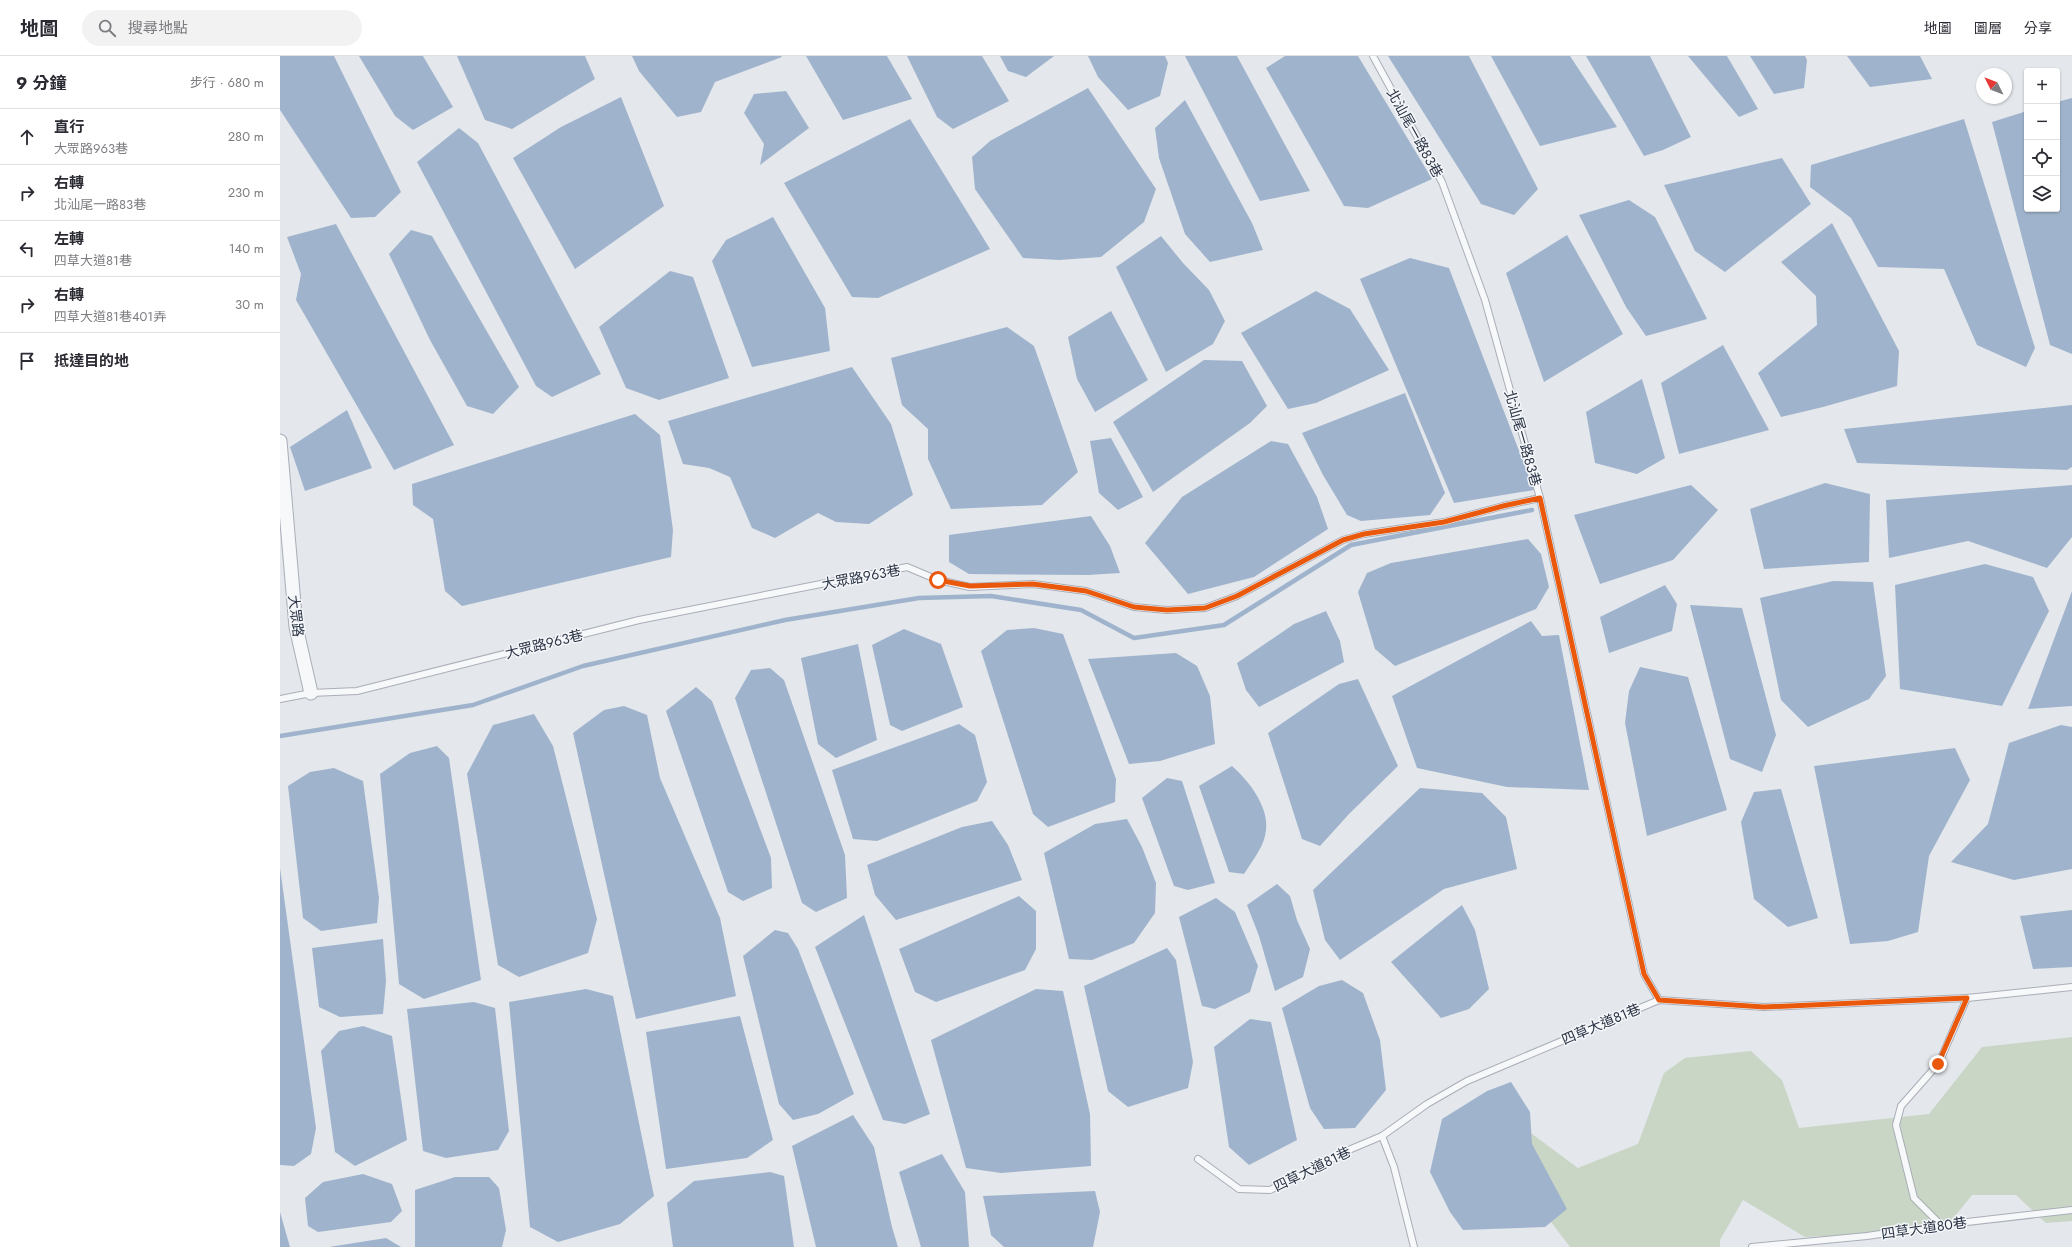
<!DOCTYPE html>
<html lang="zh-TW">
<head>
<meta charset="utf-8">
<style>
	body { margin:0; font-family:Jost,"Noto Sans TC",sans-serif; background:#f2f2f3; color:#2b2b33 }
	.controls { position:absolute; right:12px; top:12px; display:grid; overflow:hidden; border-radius:4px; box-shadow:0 1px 3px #0004 }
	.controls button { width:36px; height:36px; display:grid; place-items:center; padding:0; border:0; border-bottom:1px solid #e1e1e2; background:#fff; color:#2b2b33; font:20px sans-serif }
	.compass { position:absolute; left:1696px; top:12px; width:36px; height:36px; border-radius:50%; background:#fff; box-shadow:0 1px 3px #0004; rotate:312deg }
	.stop { position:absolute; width:12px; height:12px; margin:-9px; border:3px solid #ea580c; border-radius:50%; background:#fff }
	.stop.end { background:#ea580c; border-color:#fff; box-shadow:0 1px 4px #0008 }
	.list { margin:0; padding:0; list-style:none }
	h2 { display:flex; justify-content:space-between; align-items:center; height:52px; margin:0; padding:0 16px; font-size:17px }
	h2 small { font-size:13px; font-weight:400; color:#7c7c81 }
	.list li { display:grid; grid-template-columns:26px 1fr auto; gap:12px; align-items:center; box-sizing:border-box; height:56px; padding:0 16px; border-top:1px solid #e1e1e2 }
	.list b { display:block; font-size:15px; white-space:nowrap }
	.list p { margin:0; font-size:13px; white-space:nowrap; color:#7c7c81 }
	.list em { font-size:13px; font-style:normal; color:#7c7c81 }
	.icon { flex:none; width:22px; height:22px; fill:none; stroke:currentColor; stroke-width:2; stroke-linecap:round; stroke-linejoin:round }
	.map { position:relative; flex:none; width:1792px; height:1191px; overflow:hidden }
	header { display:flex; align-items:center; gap:24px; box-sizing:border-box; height:56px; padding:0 20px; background:#fff; border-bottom:1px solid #e1e1e2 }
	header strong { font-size:19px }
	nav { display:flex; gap:22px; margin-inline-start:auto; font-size:14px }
	.search { width:280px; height:36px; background:#f2f2f3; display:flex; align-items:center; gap:10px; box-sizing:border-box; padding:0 14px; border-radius:22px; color:#7c7c81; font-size:15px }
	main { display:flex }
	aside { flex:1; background:#fff }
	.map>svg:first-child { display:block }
</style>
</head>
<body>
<header>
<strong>地圖</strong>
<div class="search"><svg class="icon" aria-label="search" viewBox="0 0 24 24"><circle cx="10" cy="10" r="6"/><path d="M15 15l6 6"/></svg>搜尋地點</div>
<nav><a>地圖</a><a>圖層</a><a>分享</a></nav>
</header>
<main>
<aside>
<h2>9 分鐘<small>步行 · 680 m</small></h2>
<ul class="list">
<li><svg class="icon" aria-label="ahead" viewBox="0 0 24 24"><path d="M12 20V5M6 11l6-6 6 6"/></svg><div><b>直行</b><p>大眾路963巷</p></div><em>280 m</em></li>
<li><svg class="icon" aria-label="right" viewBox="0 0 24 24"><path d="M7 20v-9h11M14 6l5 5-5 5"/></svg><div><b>右轉</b><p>北汕尾一路83巷</p></div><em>230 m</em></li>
<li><svg class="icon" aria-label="left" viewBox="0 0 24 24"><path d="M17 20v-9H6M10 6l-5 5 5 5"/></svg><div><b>左轉</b><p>四草大道81巷</p></div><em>140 m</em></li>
<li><svg class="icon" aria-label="right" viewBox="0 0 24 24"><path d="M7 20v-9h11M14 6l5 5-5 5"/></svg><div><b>右轉</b><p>四草大道81巷401弄</p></div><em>30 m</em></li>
<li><svg class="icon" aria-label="arrive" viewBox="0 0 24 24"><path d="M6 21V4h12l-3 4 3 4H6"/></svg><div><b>抵達目的地</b></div></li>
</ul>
</aside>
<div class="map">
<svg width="1792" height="1191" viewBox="0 0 1792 1191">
	<rect width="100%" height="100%" fill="#e4e7ec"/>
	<!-- green -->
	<polygon fill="#c9d6c5" points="1792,981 1792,1165 1766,1167 1736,1139 1692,1139 1663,1175 1525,1181 1463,1144 1440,1184 1440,1191 1290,1191 1239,1124 1240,1069 1298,1112 1358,1088 1384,1017 1405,1002 1471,995 1502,1024 1519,1072 1649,1058 1702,991"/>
	<!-- water -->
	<g fill="#9fb4cc">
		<polygon points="0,0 54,0 121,136 95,161 71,162 0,54"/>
		<polygon points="79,0 143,0 173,51 133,74 115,60"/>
		<polygon points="177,0 305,0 315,23 232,73 205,64"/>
		<polygon points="352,0 501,0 502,1 435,26 421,56 397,61 359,15"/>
		<polygon points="526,0 607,0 632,43 563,64"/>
		<polygon points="627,0 702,0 729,45 673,73 657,61"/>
		<polygon points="720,0 774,0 746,21 728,15"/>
		<polygon points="808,0 885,0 888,7 880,40 848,54 818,21"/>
		<polygon points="905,0 957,0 1030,135 980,145"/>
		<polygon points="1005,0 1078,0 1152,123 1088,152 1064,150 986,12"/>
		<polygon points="1108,0 1189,0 1258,133 1234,159 1201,148"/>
		<polygon points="1211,0 1290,0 1337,71 1260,90"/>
		<polygon points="1306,0 1370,0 1411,81 1383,94 1364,100"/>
		<polygon points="1408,0 1447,0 1478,53 1459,61"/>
		<polygon points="1470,0 1525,0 1527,4 1524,32 1494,38"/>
		<polygon points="1567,0 1640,0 1652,23 1590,31"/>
		<polygon points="808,32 876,133 864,166 821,201 779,204 743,202 695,133 692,101 710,85"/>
		<polygon points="506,35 529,72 480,109 484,88 464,57 474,38"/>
		<polygon points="341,41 384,150 295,213 233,102 281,71"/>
		<polygon points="1792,42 1792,298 1770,289 1712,66 1747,55 1747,153 1777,153 1777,46"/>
		<polygon points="905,44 972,167 983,194 930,206 905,178 879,102 875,72"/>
		<polygon points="630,63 710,193 598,242 572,241 504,127"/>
		<polygon points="1684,63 1755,292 1746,311 1697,289 1664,213 1598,211 1571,162 1530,131 1531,109"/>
		<polygon points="179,72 198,87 321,318 272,341 256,330 137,106"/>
		<polygon points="1502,102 1531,148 1445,216 1415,195 1384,129"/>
		<polygon points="1349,144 1375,161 1427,263 1366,280 1346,251 1299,159"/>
		<polygon points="493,161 545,252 550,295 472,311 432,205 446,184"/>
		<polygon points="1552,167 1619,295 1617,330 1543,351 1501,361 1478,317 1537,269 1536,240 1501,206"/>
		<polygon points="56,168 174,389 114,414 16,244 21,218 7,181"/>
		<polygon points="131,174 152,180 239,331 213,358 187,350 150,284 109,198"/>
		<polygon points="1287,179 1343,278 1264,326 1226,217"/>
		<polygon points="881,180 903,207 929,234 945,265 933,288 886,316 836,211"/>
		<polygon points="1130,202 1169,212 1254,434 1174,447 1080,223"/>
		<polygon points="390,215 413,221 449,322 379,344 346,332 319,271"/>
		<polygon points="1036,235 1070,253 1109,314 1036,347 1008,353 961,277"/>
		<polygon points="831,255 868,324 815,356 797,323 788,281"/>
		<polygon points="727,271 754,290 798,416 762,449 671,453 648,403 648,373 622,349 611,302"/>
		<polygon points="1443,289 1489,374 1399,398 1381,327"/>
		<polygon points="924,304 962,305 987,350 970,367 873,436 833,366"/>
		<polygon points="572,311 611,368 633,439 589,468 556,466 538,457 495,482 472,472 450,421 429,412 403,408 388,365"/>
		<polygon points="1362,323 1385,402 1357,418 1315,407 1306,356"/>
		<polygon points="1125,337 1165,437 1150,459 1081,465 1067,459 1043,419 1022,377"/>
		<polygon points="1792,349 1792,411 1787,414 1577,407 1564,373"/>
		<polygon points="67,354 92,412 25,435 10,391"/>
		<polygon points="355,358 380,379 393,474 391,501 182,550 165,535 153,463 133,449 132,428"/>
		<polygon points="831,382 863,441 838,454 819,437 810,385"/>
		<polygon points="991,385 1008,388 1037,441 1048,473 974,521 908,538 865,487 902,441"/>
		<polygon points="1545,427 1590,438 1589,506 1484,513 1470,453"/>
		<polygon points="1411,429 1438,454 1393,504 1320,528 1294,459"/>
		<polygon points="1792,429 1792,481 1767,512 1688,485 1609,502 1606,444"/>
		<polygon points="811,460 830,490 840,517 808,519 689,518 669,506 669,479"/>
		<polygon points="1248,483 1261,498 1269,531 1256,553 1115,610 1095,593 1078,536 1087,517 1111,507"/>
		<polygon points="1705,508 1753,521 1769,555 1722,650 1620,633 1615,529"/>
		<polygon points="1553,525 1593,526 1606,620 1589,643 1528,671 1501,644 1480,542"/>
		<polygon points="1385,529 1397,548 1392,575 1329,597 1320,561"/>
		<polygon points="1792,535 1792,650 1748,653"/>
		<polygon points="1410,549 1462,552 1496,679 1482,716 1450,703"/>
		<polygon points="1046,555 1060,585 1064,606 979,651 966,634 957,607 1014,568"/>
		<polygon points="1251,565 1262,580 1279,579 1309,734 1227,731 1137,712 1112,640"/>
		<polygon points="754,572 783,578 836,723 835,746 768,771 753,758 701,595 727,574"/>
		<polygon points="624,573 661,588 683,651 622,675 610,669 592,589"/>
		<polygon points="578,588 597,684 556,702 538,688 521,602"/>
		<polygon points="896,597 917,610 930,640 935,688 880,705 849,708 808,603"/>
		<polygon points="1360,611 1408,621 1447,754 1367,780 1345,667 1349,635"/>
		<polygon points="490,612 504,624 565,799 567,842 536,856 522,847 455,642 471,614"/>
		<polygon points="1078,623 1118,710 1069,758 1040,790 1022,783 988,677 1059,628"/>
		<polygon points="416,631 432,645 491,802 492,832 463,845 448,836 386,655"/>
		<polygon points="344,650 367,659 380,722 440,862 456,940 356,963 293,677 324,654"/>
		<polygon points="254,658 273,690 317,863 308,897 239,921 218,909 187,718 213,669"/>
		<polygon points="679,668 695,679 707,726 697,745 597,785 573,783 552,714"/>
		<polygon points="1781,669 1792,671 1792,813 1734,824 1671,806 1708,768 1729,687"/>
		<polygon points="157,690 169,702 201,924 144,943 119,928 100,718 130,697"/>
		<polygon points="1675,692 1690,724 1649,800 1638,876 1608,885 1570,888 1534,710"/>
		<path d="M 952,710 C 970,726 992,754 985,780 C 982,793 971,807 964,818 L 949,816 L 919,730 Z"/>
		<polygon points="54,712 83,725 99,842 97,867 41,875 23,862 8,730 30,716"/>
		<polygon points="887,722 902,725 935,827 908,834 894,830 862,742"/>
		<polygon points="1140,732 1202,737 1226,761 1237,813 1164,833 1060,904 1045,884 1033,834"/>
		<polygon points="1501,733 1538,862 1508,871 1474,843 1461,766 1474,736"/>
		<polygon points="847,763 862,791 876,827 875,857 854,887 812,904 789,903 764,797 815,768"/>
		<polygon points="712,765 728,789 742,824 616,864 595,839 587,809 682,771"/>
		<polygon points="0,812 36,1072 31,1098 14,1110 0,1109"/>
		<polygon points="997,828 1010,840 1017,864 1030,893 1023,921 995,935 979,880 967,849"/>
		<polygon points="739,840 756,855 756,893 745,914 656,946 635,936 619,893"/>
		<polygon points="936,842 955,856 978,910 970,936 935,953 922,950 899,861"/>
		<polygon points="1182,849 1195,874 1209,933 1189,953 1161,962 1111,906"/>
		<polygon points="1792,854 1792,911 1753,913 1740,860"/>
		<polygon points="584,859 650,1058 625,1068 603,1064 535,891"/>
		<polygon points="495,874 508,877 518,893 574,1038 538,1058 513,1064 499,1048 463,900"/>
		<polygon points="103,883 106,925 103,958 60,961 39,951 32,892"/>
		<polygon points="887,892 896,904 913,1006 908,1032 848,1051 828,1035 804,930"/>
		<polygon points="1062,924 1083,937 1100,984 1106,1034 1075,1072 1044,1073 1030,1052 1002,952 1039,930"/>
		<polygon points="306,933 333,940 374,1140 340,1168 278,1186 250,1171 229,946"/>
		<polygon points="756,933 783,935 810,1058 811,1110 721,1117 686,1112 651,984"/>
		<polygon points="194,946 215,952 229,1075 218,1094 166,1102 143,1095 127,953"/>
		<polygon points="460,960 493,1084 467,1102 386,1113 366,976"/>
		<polygon points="970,963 991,966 1017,1084 969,1109 949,1091 934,991"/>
		<polygon points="83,970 112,980 127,1084 75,1110 55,1096 41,995 59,975"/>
		<polygon points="1231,1026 1250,1056 1252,1088 1287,1153 1265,1171 1183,1174 1170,1156 1150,1116 1162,1063 1207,1035"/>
		<polygon points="573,1059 594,1091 612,1171 618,1191 536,1191 512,1090"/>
		<polygon points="662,1098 685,1136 689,1191 641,1191 619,1116"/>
		<polygon points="490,1116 504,1120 514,1191 393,1191 387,1147 414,1125"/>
		<polygon points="83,1118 112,1128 122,1155 111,1166 38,1176 28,1170 25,1142 43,1126"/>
		<polygon points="175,1121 209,1121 219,1132 226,1174 222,1191 135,1191 135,1134"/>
		<polygon points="815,1135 820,1156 813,1191 724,1191 711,1179 703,1140"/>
		<polygon points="0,1156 10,1191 0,1191"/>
		<polygon points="106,1182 121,1191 48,1191 49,1191"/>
	</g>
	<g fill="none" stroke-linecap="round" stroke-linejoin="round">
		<!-- stream -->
		<polyline stroke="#9fb4cc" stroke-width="4.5" points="0,680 193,649 303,610 505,564 639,542 711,540 801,554 854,582 944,569 1071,489 1252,454"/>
		<!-- service casing -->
		<g stroke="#a9aeb7" stroke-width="8">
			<g id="service">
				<polyline points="1093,0 1162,126 1205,244 1260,442 1364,918 1379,944"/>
				<polyline points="0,643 31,637 77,635 359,564 627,511 658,524 690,531 753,528 806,535 854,551 887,554 925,552 957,540 1063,484 1084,478 1164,466 1223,450 1260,442"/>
				<polyline points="1102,1080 1114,1111 1134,1191"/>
				<polyline points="918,1103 959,1133 990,1134 1071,1093 1102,1080 1147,1048 1187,1025 1379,944 1484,951 1687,942 1792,931"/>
				<polyline points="1661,1169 1634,1142 1616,1069 1621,1050 1659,1007 1687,942"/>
				<polyline points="1472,1191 1587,1180 1661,1169 1792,1154"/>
			</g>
		</g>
		<!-- minor casing -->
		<g stroke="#a9aeb7" stroke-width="15">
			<polyline id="minor" points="0,385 16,571 31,637"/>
		</g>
		<!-- service -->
		<use href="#service" stroke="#f7f8fa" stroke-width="6"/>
		<!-- minor -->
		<use href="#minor" stroke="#f7f8fa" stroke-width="13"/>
	</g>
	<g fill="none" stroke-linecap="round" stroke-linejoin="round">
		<!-- route -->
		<polyline stroke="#ea580c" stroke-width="5" points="658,524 690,530 753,528 806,535 854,551 887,554 925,552 957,540 1063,484 1084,478 1164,466 1223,450 1260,442 1364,918 1379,944 1484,951 1687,942 1658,1008"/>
	</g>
	<g text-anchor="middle" stroke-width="3" stroke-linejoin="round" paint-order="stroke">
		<!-- street labels -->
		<g font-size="14" fill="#2b3445" stroke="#f4f6f9">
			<text transform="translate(1135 77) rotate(61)" y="5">北汕尾一路83巷</text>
			<text transform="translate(1243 382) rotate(74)" y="5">北汕尾一路83巷</text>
			<text transform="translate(581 521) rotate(-11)" y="5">大眾路963巷</text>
			<text transform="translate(16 560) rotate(83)" y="5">大眾路</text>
			<text transform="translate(264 588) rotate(-14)" y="5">大眾路963巷</text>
			<text transform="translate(1321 968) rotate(-23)" y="5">四草大道81巷</text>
			<text transform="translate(1032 1113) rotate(-26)" y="5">四草大道81巷</text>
			<text transform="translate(1644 1172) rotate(-8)" y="5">四草大道80巷</text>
		</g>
	</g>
</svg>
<div class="controls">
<button>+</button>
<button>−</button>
<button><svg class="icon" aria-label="locate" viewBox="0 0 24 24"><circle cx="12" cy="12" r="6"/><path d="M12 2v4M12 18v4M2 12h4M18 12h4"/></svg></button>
<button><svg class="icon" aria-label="layers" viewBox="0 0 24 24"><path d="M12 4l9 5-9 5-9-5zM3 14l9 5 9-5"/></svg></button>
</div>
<svg class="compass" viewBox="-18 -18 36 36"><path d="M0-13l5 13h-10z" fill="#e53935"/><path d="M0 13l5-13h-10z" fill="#7c7c81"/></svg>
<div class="stop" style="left:658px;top:524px"></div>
<div class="stop end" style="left:1658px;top:1008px"></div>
</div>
</main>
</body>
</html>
